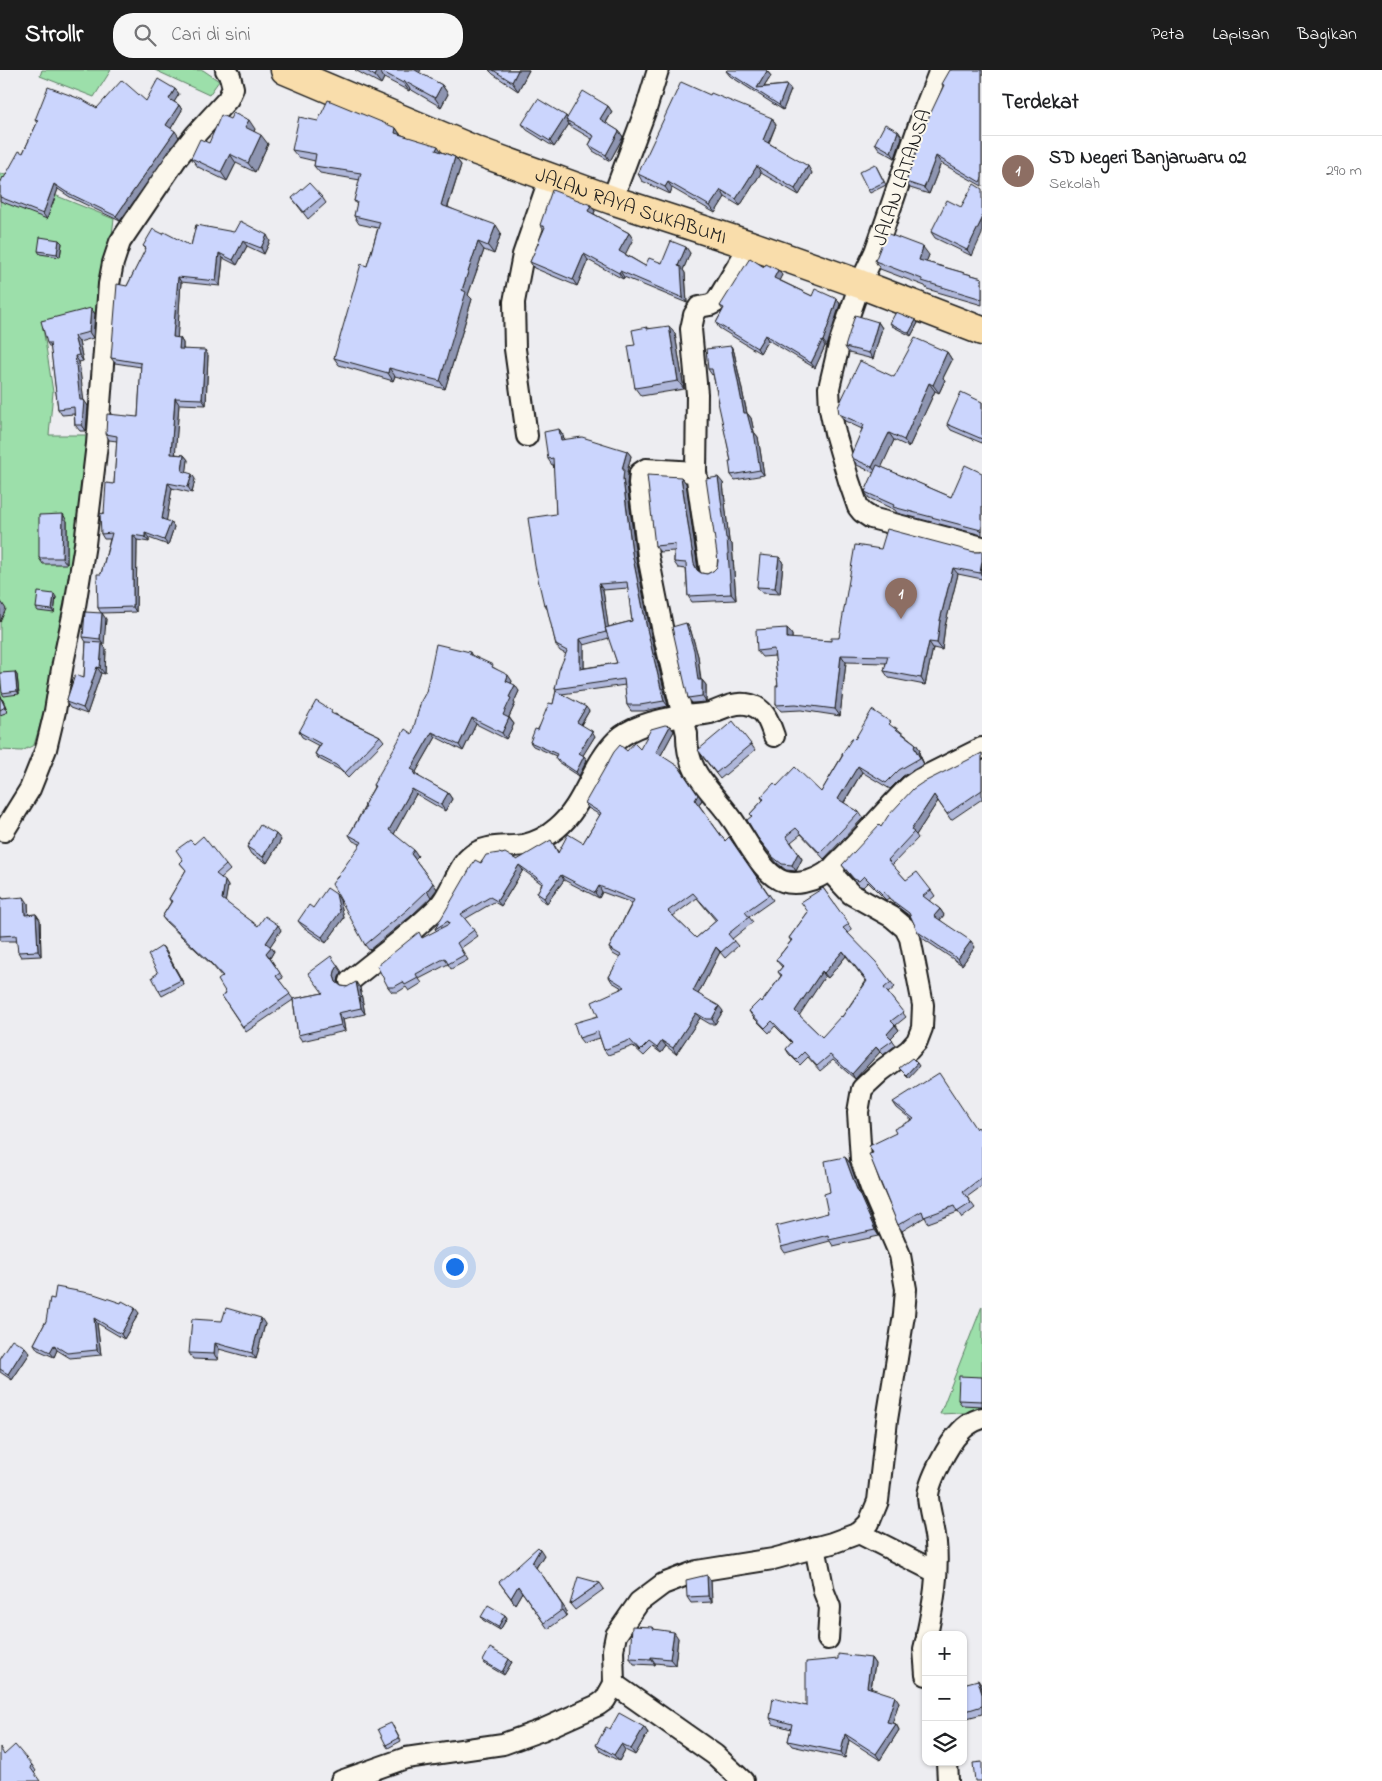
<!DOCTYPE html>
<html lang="id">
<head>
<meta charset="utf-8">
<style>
	body { margin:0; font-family:"Indie Flower",sans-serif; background:#f6f6f6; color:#202124 }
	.controls { position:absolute; right:15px; bottom:15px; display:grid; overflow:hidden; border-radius:10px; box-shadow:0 1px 4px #0004 }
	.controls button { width:45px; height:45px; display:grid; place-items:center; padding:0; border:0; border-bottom:1px solid #e0e0e0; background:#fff; color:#202124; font:25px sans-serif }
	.you { position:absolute; left:454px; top:1196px; width:18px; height:18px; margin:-12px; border:4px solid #fff; border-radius:50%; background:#1a73e8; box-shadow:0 0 0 8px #1a73e833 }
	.badge { display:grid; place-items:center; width:32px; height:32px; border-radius:50%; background:#1c1c1c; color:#fff; font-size:16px; font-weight:700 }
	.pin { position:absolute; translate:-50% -41px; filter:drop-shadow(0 1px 2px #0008) }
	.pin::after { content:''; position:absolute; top:26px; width:18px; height:15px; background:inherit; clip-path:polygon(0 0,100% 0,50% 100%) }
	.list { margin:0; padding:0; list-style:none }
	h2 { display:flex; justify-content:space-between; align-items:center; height:65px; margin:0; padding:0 20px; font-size:21px }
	h2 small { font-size:16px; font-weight:400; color:#757577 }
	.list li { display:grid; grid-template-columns:32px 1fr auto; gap:15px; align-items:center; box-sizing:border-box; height:70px; padding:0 20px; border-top:1px solid #e0e0e0 }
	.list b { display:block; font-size:19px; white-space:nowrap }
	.list p { margin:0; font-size:16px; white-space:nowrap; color:#757577 }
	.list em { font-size:16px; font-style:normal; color:#757577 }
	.icon { flex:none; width:28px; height:28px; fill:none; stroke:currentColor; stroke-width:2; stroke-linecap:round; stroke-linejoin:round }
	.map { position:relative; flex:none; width:982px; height:1711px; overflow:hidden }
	header { display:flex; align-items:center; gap:30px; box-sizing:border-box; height:70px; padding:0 25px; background:#1c1c1c; color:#fff }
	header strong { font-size:24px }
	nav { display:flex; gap:28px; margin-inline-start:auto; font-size:18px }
	.search { width:350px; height:45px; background:#f6f6f6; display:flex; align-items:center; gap:12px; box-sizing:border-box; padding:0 18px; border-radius:20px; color:#757577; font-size:19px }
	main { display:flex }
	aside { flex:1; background:#fff }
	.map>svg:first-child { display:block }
</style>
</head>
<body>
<header>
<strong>Strollr</strong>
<div class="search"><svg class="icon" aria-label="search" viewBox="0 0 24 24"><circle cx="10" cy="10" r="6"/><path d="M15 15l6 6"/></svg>Cari di sini</div>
<nav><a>Peta</a><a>Lapisan</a><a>Bagikan</a></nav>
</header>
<main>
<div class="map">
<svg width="982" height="1711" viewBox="0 0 982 1711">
	<rect width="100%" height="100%" fill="#ededf1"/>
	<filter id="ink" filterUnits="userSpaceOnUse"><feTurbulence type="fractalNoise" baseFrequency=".02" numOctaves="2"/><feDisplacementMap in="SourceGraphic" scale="10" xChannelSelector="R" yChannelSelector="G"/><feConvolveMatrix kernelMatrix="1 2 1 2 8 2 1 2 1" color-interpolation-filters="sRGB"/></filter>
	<g filter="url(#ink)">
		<!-- green -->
		<g fill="#9cdfaa" stroke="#5c7e63">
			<polygon points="42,0 111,0 94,27 40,6"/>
			<polygon points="155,0 203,0 219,11 209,25"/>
			<polygon points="0,103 114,149 102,241 42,251 53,322 49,365 92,365 85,506 34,675 22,681 0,680"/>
			<polygon points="982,1236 982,1342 940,1344"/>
		</g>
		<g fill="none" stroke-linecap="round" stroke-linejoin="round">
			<!-- minor casing -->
			<g stroke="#1c1c1c" stroke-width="24">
				<g id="minor">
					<polyline points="940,0 922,46 886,151 875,182 860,214 840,271 829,318 830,339 835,363 849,411 858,437 862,442 871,448 982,477"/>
					<polyline points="612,130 646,39 658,0"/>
					<polyline points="527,366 515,279 514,232 523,185 550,107"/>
					<path d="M 696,402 L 646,399 L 640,403 L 639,413 L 648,486 L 663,562 L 687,664 C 686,704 711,719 732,749 C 744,766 759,796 775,807 C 791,819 817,811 831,799 C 834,797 836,793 839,791 C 864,767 885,740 910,716 L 920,709 L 982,678"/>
					<polyline points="710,498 696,402 697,324 691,259 694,245 699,237 710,235 716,232 750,175"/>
					<polyline points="4,761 30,719 46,679 55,641 63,593 75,536 85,474 97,374 109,214 113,193 120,172 177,88 196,64 228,29 233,18 230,6 226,0"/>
					<path d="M 350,911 C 380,886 413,863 440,835 C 452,821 457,798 470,787 C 486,773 505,778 524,775 C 537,772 548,766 557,758 C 585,735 591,695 617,670 C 633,655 662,649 683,646 C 692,645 701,645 710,643 C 722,639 733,632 746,634 C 764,636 769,651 774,666"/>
					<polyline points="859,1463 936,1502"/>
					<polyline points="815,1477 824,1522 830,1537 828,1569"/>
					<path d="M 927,1565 C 933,1536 939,1503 936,1473 C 935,1459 929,1440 928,1427 C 928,1412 949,1373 960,1362 C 966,1355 973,1351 982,1348"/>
					<polyline points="926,1571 924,1579 926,1605"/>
					<polyline points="614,1614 715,1685 743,1711"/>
					<polyline points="947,1692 948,1711"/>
					<polyline points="341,1711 406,1688 503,1674 542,1660 598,1635 605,1630 614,1614 613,1580 616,1565 639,1532 663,1514 697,1501 773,1489 832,1473 859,1463 869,1453 878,1431 887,1350 904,1245 906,1219 900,1185 871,1118 861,1090 858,1042 862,1019 867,1014 881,1001 909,980 917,971 922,958 923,935 910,868 905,858 892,847 851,824 836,808 833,799"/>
				</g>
			</g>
			<!-- trunk casing -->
			<g stroke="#1c1c1c" stroke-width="31">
				<g id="trunk">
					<path id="s1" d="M 285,0 L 477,81 L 612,130 L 750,175 L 860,214 L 982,261"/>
				</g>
			</g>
			<!-- minor -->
			<use href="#minor" stroke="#fbf7ec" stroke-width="20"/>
			<!-- trunk -->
			<use href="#trunk" stroke="#f9ddab" stroke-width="28"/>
		</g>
		<!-- wall -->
		<g fill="#afb7da" stroke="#1c1c1c" fill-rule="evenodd">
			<polygon points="355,0 421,0 419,3 442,15 448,24 441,37 410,19 409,21 384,8 381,14"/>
			<polygon points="489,0 529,0 518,21 493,4"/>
			<polygon points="982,0 982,116 941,93 929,124 910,118 906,112 943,16 942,14"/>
			<polygon points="726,1 767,1 771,6 764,17 787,15 791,20 783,40 730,6"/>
			<polygon points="175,19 179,24 174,32 179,35 182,40 171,58 179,67 120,151 70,127 58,119 47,149 0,131 0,114 23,83 37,53 35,50 97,38 146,31"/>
			<polygon points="710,25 776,55 769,73 812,103 799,125 761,103 740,136 725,127 715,143 672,118 670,124 642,111 638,104"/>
			<polygon points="608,36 612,42 606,53 619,61 623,67 610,91 593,81 589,75 592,69 570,56 569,54 554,77 527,60 522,54 566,46 567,48"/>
			<polygon points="318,51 396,58 400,64 442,82 455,87 461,95 448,137 501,163 494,184 484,180 468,225 472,229 445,319 395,306 393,311 339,295 334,288 367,196 378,158 359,154 354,146 357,135 354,131 360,110 320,103 314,96 315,91 298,87 292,80"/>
			<polygon points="255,59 254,61 268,74 255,102 236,93 227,111 198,97 191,88 209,73"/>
			<polygon points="898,61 902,67 895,88 879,79 875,73"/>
			<polygon points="875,94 886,115 870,123 868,120"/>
			<polygon points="322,127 326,133 308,149 292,128"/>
			<polygon points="961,137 972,186 935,168 931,162"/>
			<polygon points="595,141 594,144 629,163 633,169 625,184 645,196 662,193 690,183 683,200 685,203 687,233 624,207 623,209 588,190 577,216 534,198 530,192 544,160 540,155"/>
			<polygon points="196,155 270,171 264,184 247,176 237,195 223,188 220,216 181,212 177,268 180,268 183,273 183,279 208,285 206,335 179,334 175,384 184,385 188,390 186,402 195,409 192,423 172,418 166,451 171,452 174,457 168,475 149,468 149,472 137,470 136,542 101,543 98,538 101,504 110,469 104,469 101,464 104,443 114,414 117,371 109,370 106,364 138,347 141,297 115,293 111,288 127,216 146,179 143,176 163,164 191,176"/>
			<polygon points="59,170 62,173 60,187 40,184 38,181"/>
			<polygon points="929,185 926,192 982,208 982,235 927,219 925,216 880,199 875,191"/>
			<polygon points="764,197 782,205 779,210 812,226 837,229 840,234 827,276 825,276 815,298 768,270 760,283 719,258 716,253 723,240 720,236"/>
			<polygon points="95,244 93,268 79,272 83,291 79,292 83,330 88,336 86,361 80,361 75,355 74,344 62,345 58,339 51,279 47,273"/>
			<polygon points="878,252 882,258 873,289 849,283 845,277"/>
			<polygon points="890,253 918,253 911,266 892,256"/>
			<polygon points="647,257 648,258 675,264 684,319 641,326 635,318 635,275"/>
			<polygon points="731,276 734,282 747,343 751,348 754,362 758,367 764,405 735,410 731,405 731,391 713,304 712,305 708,299"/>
			<polygon points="947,282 952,290 943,308 945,310 939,323 935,321 909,377 894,370 881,397 951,427 982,403 982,465 897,443 895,440 869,428 865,422 874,403 857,395 852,388 862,359 845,351 839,344"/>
			<polygon points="982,332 982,373 951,360 947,354"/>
			<path d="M 559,359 L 563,365 L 564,370 L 627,381 L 631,386 L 627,402 L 628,404 L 627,414 L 636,488 L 651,565 L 668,636 L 644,641 L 631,641 L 627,635 L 625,615 L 562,624 L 589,641 L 581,655 L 595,666 L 583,685 L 587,690 L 579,706 L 558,692 L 555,688 L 556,686 L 533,676 L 530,672 L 553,634 L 556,621 L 555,619 L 566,584 L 560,581 L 556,575 L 548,540 L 544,535 L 556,444 L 554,395 L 552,395 L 548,389 ZM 628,518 L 632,551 L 608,557 L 603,520 ZM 609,568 L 617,593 L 584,598 L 584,575 Z"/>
			<polygon points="681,407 686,413 698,500 701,503 707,504 713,501 717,497 723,413 729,471 732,474 736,530 692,532 688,526 686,499 678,498 674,492 674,481 660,482 655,476"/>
			<polygon points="67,451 67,494 43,494 39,488"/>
			<polygon points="881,479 974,482 980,482 982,481 982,509 958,504 945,556 942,580 933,578 925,615 889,608 884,601 886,593 846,592 840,646 801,640 781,641 776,635 778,616 775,586 762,587 757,581 787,558 792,565 792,569 831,571 839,568"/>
			<polygon points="779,487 783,493 780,524 762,523 757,517"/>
			<polygon points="56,527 54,543 38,541 36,538"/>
			<polygon points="106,549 103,575 106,579 105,604 101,603 87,644 70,638 66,632 84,608 86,572 83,567"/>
			<polygon points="686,553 690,558 698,586 701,610 702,610 706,615 706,632 692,633 688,628"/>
			<polygon points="470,582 472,586 496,599 512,611 511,614 519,621 514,632 515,634 509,647 514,654 506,669 476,654 463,681 436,667 416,702 419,707 448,723 452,729 445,741 416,724 394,764 418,786 415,789 437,819 431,827 411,846 369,880 365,875 360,774 353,771 349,765 365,736 364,735 374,717 373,715 412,664"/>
			<polygon points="17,605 19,624 4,626 2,623"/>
			<polygon points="0,624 8,642 0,645"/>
			<polygon points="335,644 380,666 384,671 348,708 340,700 319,689 315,684 319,676 302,667 299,662"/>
			<polygon points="895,657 916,674 920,680 919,683 924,694 903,706 890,719 862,702 844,733 859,742 863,748 824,789 801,764 791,772 802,789 796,801 786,800 777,793 762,774 752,746 750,744 763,730 761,727 777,716 821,722 842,686 842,684 855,669"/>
			<path d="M 674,661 L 661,685 L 702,730 L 699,735 L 725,771 L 729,767 L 773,830 L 749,847 L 753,852 L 732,869 L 738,876 L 725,888 L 720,882 L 698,924 L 723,941 L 715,954 L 710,954 L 700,948 L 676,984 L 666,976 L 661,983 L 653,977 L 644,986 L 633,976 L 608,985 L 604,980 L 600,968 L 583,973 L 579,968 L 622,918 L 612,912 L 609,907 L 620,888 L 613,884 L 609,878 L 632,833 L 602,822 L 599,828 L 564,810 L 547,833 L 540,829 L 537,823 L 542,814 L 523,800 L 501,836 L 494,832 L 465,849 L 478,866 L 461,878 L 468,890 L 451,899 L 448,894 L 419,909 L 422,913 L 409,921 L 406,917 L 398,922 L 392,922 L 388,917 L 423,868 L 437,861 L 435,859 L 481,793 L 502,784 L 517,790 L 555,776 L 558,782 L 583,773 L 600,745 L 588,738 L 585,733 L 627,681 L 640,679 ZM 697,828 L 716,851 L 696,868 L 673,846 Z"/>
			<polygon points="751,674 755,680 720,709 702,686"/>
			<polygon points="982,683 982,729 951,750 938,731 916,765 918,768 892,795 906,810 931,820 935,826 929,831 940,839 944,845 940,850 975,877 962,895 922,868 918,862 911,847 894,834 889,828 886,830 868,812 863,817 858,815 842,795 881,757"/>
			<polygon points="276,764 281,770 267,793 251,784 247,777"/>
			<polygon points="194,774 226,795 230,800 221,808 228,816 225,832 258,856 281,860 270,876 274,881 270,888 283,908 279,910 293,929 323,923 342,902 339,907 338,912 339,914 341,916 360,918 365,944 343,949 345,961 302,971 298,965 293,930 246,962 222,926 226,923 222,907 213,896 166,852 162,847 171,832 169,829 186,800 180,793 183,790"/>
			<path d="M 823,818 L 852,860 L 848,863 L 891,912 L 895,917 L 888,923 L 906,947 L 896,955 L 899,960 L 891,968 L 896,975 L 883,985 L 880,982 L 855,1009 L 833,990 L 820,1001 L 808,987 L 800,995 L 789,984 L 786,979 L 792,973 L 775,956 L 769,963 L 752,946 L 749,941 L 762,932 L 781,906 L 778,902 L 782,897 L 776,890 L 791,871 L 789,868 L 808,842 ZM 846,886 L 866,911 L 842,947 L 822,967 L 799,945 L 825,906 L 828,908 Z"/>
			<polygon points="0,827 4,829 28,833 28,845 36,844 40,850 41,886 21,887 18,882 17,871 0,871"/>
			<polygon points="340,830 344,848 326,873 303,857 298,851 313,838"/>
			<polygon points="162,876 184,914 162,926 159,921 158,903"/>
			<polygon points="893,1032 976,1059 982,1062 982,1116 967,1127 975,1138 962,1148 958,1142 928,1153 925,1147 902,1161 898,1155 873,1083 912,1050 897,1038"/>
			<polygon points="845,1087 850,1093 860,1123 879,1166 833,1176 830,1171 785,1183 781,1177 828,1143 830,1122"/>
			<polygon points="139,1243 124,1269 97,1253 101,1285 70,1288 57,1280 54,1287 38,1280 34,1274 46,1251"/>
			<polygon points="222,1251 265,1254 256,1289 219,1279 218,1290 193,1289 189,1283"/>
			<polygon points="30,1283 12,1310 0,1302 0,1287"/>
			<polygon points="982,1307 982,1336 962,1335 958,1330"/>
			<polygon points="544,1485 536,1498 566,1540 566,1546 548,1559 522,1522 515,1534 499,1512"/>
			<polygon points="707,1505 711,1511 712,1532 691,1533 687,1527"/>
			<polygon points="600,1513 604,1519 575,1540 570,1534"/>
			<polygon points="505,1545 507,1548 500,1560 483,1550 481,1547"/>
			<polygon points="653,1557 654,1559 678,1568 675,1595 655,1593 655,1595 634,1594 630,1588"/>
			<polygon points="871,1588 875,1594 871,1619 899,1632 892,1653 896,1654 899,1660 880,1690 849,1670 845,1688 792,1676 788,1671 791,1659 773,1654 770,1648 806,1636"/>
			<polygon points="483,1591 512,1592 504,1605 485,1594"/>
			<polygon points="963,1614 982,1616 982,1644 963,1649"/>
			<polygon points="393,1656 401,1671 388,1678 386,1675"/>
			<polygon points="644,1657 648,1663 635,1685 625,1680 619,1691 600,1681 596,1675 610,1659"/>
			<polygon points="5,1684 32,1695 36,1701 34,1703"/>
		</g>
		<!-- shaded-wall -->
		<g fill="#8e95b1" stroke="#1c1c1c">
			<polygon points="378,0 379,0 384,8 381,14 375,6"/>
			<polygon points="518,0 529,0 518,21 512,12"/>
			<polygon points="767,1 771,6 760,23 757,18"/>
			<polygon points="404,11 410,19 409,21 403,13"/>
			<polygon points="442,15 448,24 441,37 435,28"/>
			<polygon points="787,15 791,20 783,40 779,35"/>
			<polygon points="175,19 179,24 173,34 169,29"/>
			<polygon points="179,35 182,40 170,60 166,55"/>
			<polygon points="608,36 612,42 604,56 600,49"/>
			<polygon points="566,46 570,52 566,50 569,54 554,77 550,71"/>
			<polygon points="772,48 776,55 767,76 763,70"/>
			<polygon points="249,50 255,59 252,66 245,57"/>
			<polygon points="396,58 401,66 395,63"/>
			<polygon points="175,61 179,67 120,151 116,146"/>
			<polygon points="619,61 623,67 610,91 606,85"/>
			<polygon points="898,61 902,67 895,88 891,82"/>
			<polygon points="261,65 268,74 255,102 248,93"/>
			<polygon points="438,76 443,84 436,80"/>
			<polygon points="230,84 236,93 227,111 221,102"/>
			<polygon points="936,86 941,93 929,124 924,118"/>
			<polygon points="455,87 461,95 446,142 441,135"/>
			<polygon points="757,96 761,103 740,136 736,129"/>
			<polygon points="808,96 812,103 799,125 795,119"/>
			<polygon points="668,112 672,118 670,124 665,117"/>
			<polygon points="54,114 58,119 47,149 43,144"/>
			<polygon points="721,120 725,127 715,143 710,136"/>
			<polygon points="591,135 595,141 593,146 588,141"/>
			<polygon points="982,149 982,164 972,186 967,180"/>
			<polygon points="496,155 501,163 494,184 488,176"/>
			<polygon points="629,163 633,169 624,187 619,181"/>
			<polygon points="267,165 270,171 264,184 261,178"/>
			<polygon points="59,170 62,173 60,187 57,184"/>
			<polygon points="243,171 247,176 237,195 233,190"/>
			<polygon points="478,172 484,180 468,225 472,229 445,319 440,311 462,220"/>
			<polygon points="686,177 690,183 683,200 685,203 687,233 683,228 678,196"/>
			<polygon points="923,177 929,185 924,198 919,190"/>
			<polygon points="219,183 223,188 220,216 216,211"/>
			<polygon points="584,184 588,190 577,216 573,210"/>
			<polygon points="778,200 782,205 778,213 774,208"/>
			<polygon points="620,201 624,207 623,209 619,203"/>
			<polygon points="178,207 181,212 177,273 173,267"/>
			<polygon points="837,229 840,234 827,276 823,271"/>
			<polygon points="91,238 95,244 93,268 89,262"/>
			<polygon points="916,250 918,253 911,266 909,263"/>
			<polygon points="878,252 882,258 873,289 869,283"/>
			<polygon points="669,256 675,264 684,319 678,311"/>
			<polygon points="765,265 768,270 760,283 757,278"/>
			<polygon points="74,266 79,272 83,291 79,285"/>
			<polygon points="180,268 183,273 183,284 179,279"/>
			<polygon points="822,271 825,276 815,298 811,293"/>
			<polygon points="731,276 734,282 748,349 744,343"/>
			<polygon points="205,280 208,285 206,335 202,329"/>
			<polygon points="947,282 952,290 943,308 945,310 939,323 933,315 938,302"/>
			<polygon points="75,286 79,292 84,332 84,330 88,336 86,361 82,355"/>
			<polygon points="389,298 395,306 393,311 388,303"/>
			<polygon points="929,313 935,321 909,377 904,370"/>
			<polygon points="175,328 179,334 175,389 171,384"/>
			<polygon points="747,343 751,348 754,362 758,367 764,405 760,400"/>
			<polygon points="559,359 563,365 565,376 561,370"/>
			<polygon points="889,363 894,370 878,405 872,397"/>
			<polygon points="627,381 631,386 627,402 628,404 627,414 636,488 651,565 668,636 664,631 647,559 632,483 622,399"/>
			<polygon points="184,385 188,390 186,407 182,401"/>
			<polygon points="192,404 195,409 192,423 188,417"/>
			<polygon points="681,407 686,413 698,500 701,506 694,494"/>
			<polygon points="718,407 723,413 729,471 732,474 736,530 731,524"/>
			<polygon points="168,413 172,418 166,454 162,449"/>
			<polygon points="63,444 67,451 67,494 62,488"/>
			<polygon points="171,452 174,457 168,475 164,470"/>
			<polygon points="145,463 149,468 149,472 145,467"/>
			<polygon points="133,465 137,470 136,542 133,537"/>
			<polygon points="779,487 783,493 780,524 775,518"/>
			<polygon points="982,491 982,506 980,503"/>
			<polygon points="953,498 958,504 945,556 942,580 937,573 940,550"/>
			<polygon points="599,514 603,520 610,568 606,562"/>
			<polygon points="54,524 56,527 54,543 52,540"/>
			<polygon points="0,530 6,539 0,552"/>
			<polygon points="102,543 106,549 104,575 100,569"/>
			<polygon points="686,553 690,558 698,586 701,615 698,610"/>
			<polygon points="787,558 792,565 792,575 787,568"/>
			<polygon points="580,569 584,575 584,605 580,599"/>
			<polygon points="929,572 933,578 925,615 921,608"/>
			<polygon points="102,573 106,579 105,604 100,598"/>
			<polygon points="841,585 846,592 840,646 835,639"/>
			<polygon points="97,597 101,603 87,644 83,638"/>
			<polygon points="15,602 17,605 19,624 17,621"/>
			<polygon points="508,605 512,611 510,617 506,611"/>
			<polygon points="702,610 706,615 706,632 702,626"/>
			<polygon points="515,615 519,621 514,632 515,634 507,651 503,645 509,627"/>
			<polygon points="0,624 1,626 8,642 5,637 0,626"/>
			<polygon points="586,637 589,641 580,656 577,652"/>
			<polygon points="472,648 476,654 463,681 459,675"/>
			<polygon points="509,648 514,654 506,669 502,663"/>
			<polygon points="670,656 674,661 660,687 656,682"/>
			<polygon points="592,661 595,666 582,687 579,683"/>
			<polygon points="432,662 436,667 416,702 419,707 418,710 411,699"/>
			<polygon points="916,674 920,680 919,683 924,694 914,677"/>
			<polygon points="584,686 587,690 579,706 576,702"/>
			<polygon points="858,696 862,702 842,735 838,729"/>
			<polygon points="679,697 702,730 698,735 695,730"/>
			<polygon points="412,719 416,724 393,766 389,760"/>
			<polygon points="448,723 452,729 445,741 441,735"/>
			<polygon points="934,725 938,731 916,765 911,760"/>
			<polygon points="276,764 281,770 267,793 263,787"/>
			<polygon points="414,780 418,786 415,789 411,784"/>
			<polygon points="798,783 802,789 796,801 792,795"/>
			<polygon points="519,795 523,800 501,836 497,831"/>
			<polygon points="561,805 564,810 547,833 544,828"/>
			<polygon points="225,811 228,816 225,834 222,829"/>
			<polygon points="433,813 437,819 431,827 427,821"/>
			<polygon points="599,816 602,822 599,828 595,823"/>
			<polygon points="336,824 340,830 344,848 326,873 322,867"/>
			<polygon points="24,827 28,833 29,850 25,845"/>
			<polygon points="940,839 944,845 938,852 934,846"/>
			<polygon points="36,844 40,850 41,886 38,881"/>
			<polygon points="278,855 281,860 269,878 266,873"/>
			<polygon points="971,871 975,877 962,895 958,889"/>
			<polygon points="162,876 166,881 184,914 181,910"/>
			<polygon points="271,877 274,881 270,888 266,883"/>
			<polygon points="716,877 720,882 697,926 693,921"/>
			<polygon points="843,881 846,886 828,908 824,903"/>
			<polygon points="338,896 342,902 339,907 338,912 341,918 336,912 334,906 335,901"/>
			<polygon points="822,901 825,906 799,946 795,941"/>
			<polygon points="356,912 360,918 365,944 361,938"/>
			<polygon points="719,936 723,941 715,954 712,949"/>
			<polygon points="338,943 343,949 345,961 341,955"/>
			<polygon points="696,943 700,948 676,984 673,978"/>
			<polygon points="895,955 899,960 890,969 887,964"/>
			<polygon points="662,971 666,976 661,983 657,978"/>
			<polygon points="876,977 880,982 855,1009 852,1004"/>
			<polygon points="917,993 919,996 908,1008 906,1005"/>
			<polygon points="845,1087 850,1093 860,1123 879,1166 875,1160 856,1117"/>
			<polygon points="135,1238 139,1243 124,1269 121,1264"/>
			<polygon points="94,1248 97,1253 101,1285 97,1280"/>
			<polygon points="261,1248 265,1254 256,1289 252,1283"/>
			<polygon points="215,1273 219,1279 218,1290 214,1284"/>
			<polygon points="54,1275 57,1280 54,1287 50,1282"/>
			<polygon points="25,1277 30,1283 12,1310 8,1304"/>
			<polygon points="540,1479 544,1485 535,1499 532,1493"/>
			<polygon points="707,1505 711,1511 712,1532 708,1526"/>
			<polygon points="543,1506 566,1540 566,1546 562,1540"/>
			<polygon points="518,1516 522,1522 515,1534 511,1528"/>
			<polygon points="505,1545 507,1548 500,1560 498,1557"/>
			<polygon points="674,1562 678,1568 675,1595 670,1589"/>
			<polygon points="651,1587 655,1593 655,1595 651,1589"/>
			<polygon points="871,1588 875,1594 870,1623 867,1617"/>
			<polygon points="509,1589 512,1592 504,1605 502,1602"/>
			<polygon points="978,1610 982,1616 982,1624"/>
			<polygon points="895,1626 899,1632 891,1657 887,1652"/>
			<polygon points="896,1654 899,1660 880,1690 876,1684"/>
			<polygon points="644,1657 648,1663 635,1685 631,1679"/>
			<polygon points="845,1664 849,1670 845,1688 841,1682"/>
			<polygon points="621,1674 625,1680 619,1691 614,1685"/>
		</g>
		<!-- building -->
		<g fill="#cbd5fd" stroke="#1c1c1c" fill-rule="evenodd">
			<polygon points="365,0 378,0 375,6"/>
			<polygon points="379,0 415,0 442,15 435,28 404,11 403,13"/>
			<polygon points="493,0 518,0 512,12"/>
			<polygon points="727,0 766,0 767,1 757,18 787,15 779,35 726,1"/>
			<polygon points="950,0 982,0 982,108 980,112 936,86 924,118 906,112 926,53 944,15 942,14"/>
			<polygon points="158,9 175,19 169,29 179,35 166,55 175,61 116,146 66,122 54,114 43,144 0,127 0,114 3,107 4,108 19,81 23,83 38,51 35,50 48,17 83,30 97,38 122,10 146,31"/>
			<polygon points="681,12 710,25 711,23 772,48 763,70 808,96 795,119 757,96 736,129 721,120 710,136 668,112 665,117 638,104"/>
			<polygon points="583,21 608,36 600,49 619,61 606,85 589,75 594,66 566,50"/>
			<polygon points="538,29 566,46 550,71 522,54"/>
			<polygon points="328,30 396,58 395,63 438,76 436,80 455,87 441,135 496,155 488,176 478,172 462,220 466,222 440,311 389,298 388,303 334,288 361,194 367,196 380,152 354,146 357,132 354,131 361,103 314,96 316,84 292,80 299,47 318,51"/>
			<polygon points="233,43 249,50 245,57 261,65 248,93 230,84 221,102 191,88 200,69 209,73 221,45 230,49"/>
			<polygon points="885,54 898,61 891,82 875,73"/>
			<polygon points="875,94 884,112 868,120 859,102"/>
			<polygon points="309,113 322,127 304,142 292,128"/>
			<polygon points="974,114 982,119 982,149 967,180 931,162 947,130 961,137"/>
			<polygon points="552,120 591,135 588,141 629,163 619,181 645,196 649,188 662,193 671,171 686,177 678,196 681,197 683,228 620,201 619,203 584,184 573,210 530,192 545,157 540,155"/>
			<polygon points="240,151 267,165 261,178 243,171 233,190 219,183 216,211 178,207 173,267 180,268 179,279 205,280 202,329 175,328 171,384 184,385 182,401 192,404 188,417 168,413 162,449 171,452 164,470 145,463 145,467 133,465 133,537 98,538 97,504 101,504 112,463 101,464 100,444 104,443 106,413 114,414 117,366 106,364 107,344 138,347 141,293 111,288 117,214 127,216 146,178 143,176 153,159 163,164 164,162 191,176 196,155 234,162"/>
			<polygon points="886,163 923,177 919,190 982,208 982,229 922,211 922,209 875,191"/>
			<polygon points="40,167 59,170 57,184 38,181"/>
			<polygon points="750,188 764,197 766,194 778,200 774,208 812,226 815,219 837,229 823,271 822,271 811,293 765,265 757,278 716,253 724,238 720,236"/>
			<polygon points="91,238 89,262 74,266 79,285 75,286 80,330 84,330 82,355 75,355 74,337 58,339 50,273 47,273 41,251"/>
			<polygon points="896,242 916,250 909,263 890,253"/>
			<polygon points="855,245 878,252 869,283 845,277"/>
			<polygon points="669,256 678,311 635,318 628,276 635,275 632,260 647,257 647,259"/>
			<polygon points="915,268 947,282 938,302 939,302 933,315 929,313 904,370 889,363 872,397 852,388 851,385 864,355 839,344 838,337 860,291 894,307"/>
			<polygon points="731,276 744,343 747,343 752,362 754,362 760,400 731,405 729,391 731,391 718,332 719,332 712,299 708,299 706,279"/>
			<polygon points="961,322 982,332 982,369 947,354"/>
			<path d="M 559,359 L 561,370 L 582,367 L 627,381 L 622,399 L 624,399 L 623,409 L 632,483 L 647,559 L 664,631 L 640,635 L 627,635 L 624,609 L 555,619 L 559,600 L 567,581 L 556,575 L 546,534 L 544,535 L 535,496 L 528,448 L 556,444 L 553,388 L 548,389 L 544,362 ZM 627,512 L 632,551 L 605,558 L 617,593 L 580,599 L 580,569 L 606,562 L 599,514 Z"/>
			<polygon points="877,395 951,427 965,395 982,403 982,461 981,460 893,437 894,435 865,422"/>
			<polygon points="647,405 681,407 694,494 697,500 701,503 707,504 713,501 717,497 718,491 706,409 718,407 726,468 727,468 731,524 688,526 686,493 674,492 675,474 655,476"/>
			<polygon points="63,444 62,488 39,488 39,445"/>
			<polygon points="887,459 974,482 980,482 982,481 982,491 980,503 953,498 940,550 937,573 929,572 921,608 884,601 888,586 841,585 835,639 796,634 776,635 776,616 778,616 774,579 757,581 756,560 787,558 787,568 831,571 831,568 839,568 855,475 881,479"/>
			<polygon points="760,485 779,487 775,518 757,517"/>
			<polygon points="38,522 54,524 52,540 36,538"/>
			<polygon points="85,542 102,543 100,569 83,567"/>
			<polygon points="686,553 694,580 698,610 702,610 702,626 688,628 672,557"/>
			<polygon points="86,572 102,573 100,598 97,597 83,638 66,632 75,605 84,608"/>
			<polygon points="436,574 470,582 469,584 493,595 492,597 508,605 506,611 515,615 509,627 511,628 503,645 509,648 502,663 472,648 459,675 432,662 411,699 415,701 414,704 448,723 441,735 412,719 389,760 414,780 411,784 433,813 427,821 407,840 365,875 332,814 362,772 349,765 366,736 364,735 375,716 373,715 405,659 412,664 421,631 426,622"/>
			<polygon points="15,602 17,621 2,623 0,603"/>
			<polygon points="556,621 586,637 577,652 592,661 579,683 584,686 576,702 555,688 557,684 530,672 535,659 538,660 549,633 553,634"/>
			<polygon points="0,626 5,637 0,640"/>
			<polygon points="316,631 332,641 331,643 380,666 345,703 336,695 315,684 321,674 299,662"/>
			<polygon points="872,640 891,652 889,654 916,674 914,677 920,688 899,700 886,713 858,696 838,729 859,742 820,783 796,758 786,766 798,783 792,795 782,794 773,787 758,768 747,750 752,746 750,744 764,729 761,727 774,713 777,716 795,697 821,722 843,685 842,684 853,667 855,669"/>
			<polygon points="733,651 751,674 716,703 698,680"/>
			<path d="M 665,655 L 670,656 L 656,682 L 679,697 L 698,725 L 695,730 L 725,771 L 729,767 L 769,825 L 745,842 L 749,847 L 728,864 L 734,871 L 721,882 L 716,877 L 693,921 L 719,936 L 712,949 L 706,949 L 696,943 L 673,978 L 662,971 L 657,978 L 649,972 L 640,981 L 630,970 L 604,980 L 598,962 L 579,968 L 574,953 L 598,946 L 592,932 L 625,917 L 609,907 L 621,885 L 609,878 L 634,830 L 599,816 L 595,823 L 561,805 L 544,828 L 537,823 L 543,812 L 519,795 L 497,831 L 490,827 L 461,844 L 474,860 L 457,873 L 464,885 L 448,894 L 445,888 L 416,904 L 418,908 L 405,915 L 403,912 L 394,917 L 388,917 L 377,896 L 419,862 L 422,868 L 449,854 L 448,851 L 435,859 L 475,790 L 481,793 L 486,785 L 499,783 L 502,784 L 505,783 L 517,790 L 551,770 L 558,783 L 568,764 L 583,773 L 601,743 L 585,733 L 614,682 L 620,675 L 627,681 L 634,673 L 640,679 L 651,659 ZM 693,823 L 717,850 L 696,868 L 668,841 Z"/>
			<polygon points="982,683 982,720 947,744 934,725 911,760 914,762 888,790 906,810 917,802 931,820 923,826 940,839 934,846 971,871 958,889 918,862 909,843 890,829 884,822 882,824 864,806 859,811 854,809 842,795 879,755 881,757 888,746 913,719 922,713"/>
			<polygon points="260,755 276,764 263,787 247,777"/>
			<polygon points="203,766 226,795 216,804 225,811 222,829 258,856 265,846 278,855 266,873 271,877 266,883 280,903 276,906 290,924 243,957 222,926 226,923 218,910 223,906 210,892 162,847 172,831 169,829 186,800 180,793 183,790 176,780 190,770 194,774"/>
			<polygon points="327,818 336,824 340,842 322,867 298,851 309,835 313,838"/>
			<path d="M 823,818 L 849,854 L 843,858 L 876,892 L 891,912 L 884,918 L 903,942 L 891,951 L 895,955 L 887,964 L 893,970 L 879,980 L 876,977 L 852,1004 L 830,985 L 817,996 L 804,982 L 796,990 L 786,979 L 792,972 L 772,951 L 765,958 L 749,941 L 760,930 L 762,932 L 782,905 L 778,902 L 783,896 L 776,890 L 792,870 L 789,868 L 808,842 L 801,832 ZM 843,881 L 867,911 L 842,947 L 841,946 L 822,967 L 795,941 L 822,901 L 824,903 Z"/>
			<polygon points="0,827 2,827 2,829 24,827 25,845 36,844 38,881 18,882 16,865 0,866"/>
			<polygon points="162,876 181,910 159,921 152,907 158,903 148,885"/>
			<polygon points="331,886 338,896 335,901 334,906 336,912 341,916 347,917 356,912 361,938 338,943 341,955 298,965 293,929 323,923 308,903"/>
			<polygon points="912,988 917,993 906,1005 899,998"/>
			<polygon points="939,1003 976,1059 978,1057 982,1062 982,1107 963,1122 971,1133 957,1142 954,1136 924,1147 922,1141 898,1155 869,1084 873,1083 869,1076 896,1063 894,1059 914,1049 893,1032"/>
			<polygon points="845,1087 856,1117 875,1160 829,1170 828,1165 781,1177 776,1156 828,1143 824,1124 830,1122 825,1091"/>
			<polygon points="56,1217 94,1224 121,1233 122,1231 135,1238 121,1264 94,1248 97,1280 67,1283 54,1275 50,1282 34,1274 46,1251 50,1228 54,1229"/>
			<polygon points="226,1238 261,1248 252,1283 215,1273 214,1284 189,1283 192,1249 222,1251"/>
			<polygon points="12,1269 25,1277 8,1304 0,1299 0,1287"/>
			<polygon points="959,1306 982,1307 982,1331 958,1330"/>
			<polygon points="538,1477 540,1479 532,1493 543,1506 562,1535 562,1540 544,1553 518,1516 511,1528 499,1512"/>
			<polygon points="707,1505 708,1526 687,1527 686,1510"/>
			<polygon points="578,1507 600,1513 570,1534"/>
			<polygon points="488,1535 505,1545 498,1557 481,1547"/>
			<polygon points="632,1556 653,1557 653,1559 674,1562 670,1589 651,1587 651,1589 630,1588"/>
			<polygon points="490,1578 509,1589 502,1602 483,1591"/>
			<polygon points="838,1584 871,1588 867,1617 895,1626 887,1652 896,1654 876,1684 845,1664 841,1682 788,1671 792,1654 770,1648 773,1628 806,1636 806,1592 838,1589"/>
			<polygon points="978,1610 982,1624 982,1636 963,1642 963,1614"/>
			<polygon points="619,1643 644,1657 631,1679 621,1674 614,1685 596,1675 606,1657 610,1659"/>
			<polygon points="391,1653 399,1668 386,1675 378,1659"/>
			<polygon points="15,1675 32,1695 30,1697 40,1711 0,1711 0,1677 4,1685"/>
			<polygon points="982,1692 982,1711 975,1711 973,1693"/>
		</g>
	</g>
	<g text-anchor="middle" stroke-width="4" stroke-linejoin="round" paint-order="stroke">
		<!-- street labels -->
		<g font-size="20" fill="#1c1c1c" stroke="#fbf7ec">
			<text transform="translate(901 107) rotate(-71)" y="7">JALAN LATANSA</text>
			<text dy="7" stroke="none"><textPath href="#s1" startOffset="372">JALAN RAYA SUKABUMI</textPath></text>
		</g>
	</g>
</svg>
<div class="controls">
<button>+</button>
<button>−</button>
<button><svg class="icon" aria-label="layers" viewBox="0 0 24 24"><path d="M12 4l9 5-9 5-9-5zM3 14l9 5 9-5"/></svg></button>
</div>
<div class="you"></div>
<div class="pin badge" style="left:901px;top:549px;background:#8d6e63">1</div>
</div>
<aside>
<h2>Terdekat<small></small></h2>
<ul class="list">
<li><span class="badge" style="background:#8d6e63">1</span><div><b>SD Negeri Banjarwaru 02</b><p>Sekolah</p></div><em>290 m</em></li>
</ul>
</aside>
</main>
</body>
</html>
